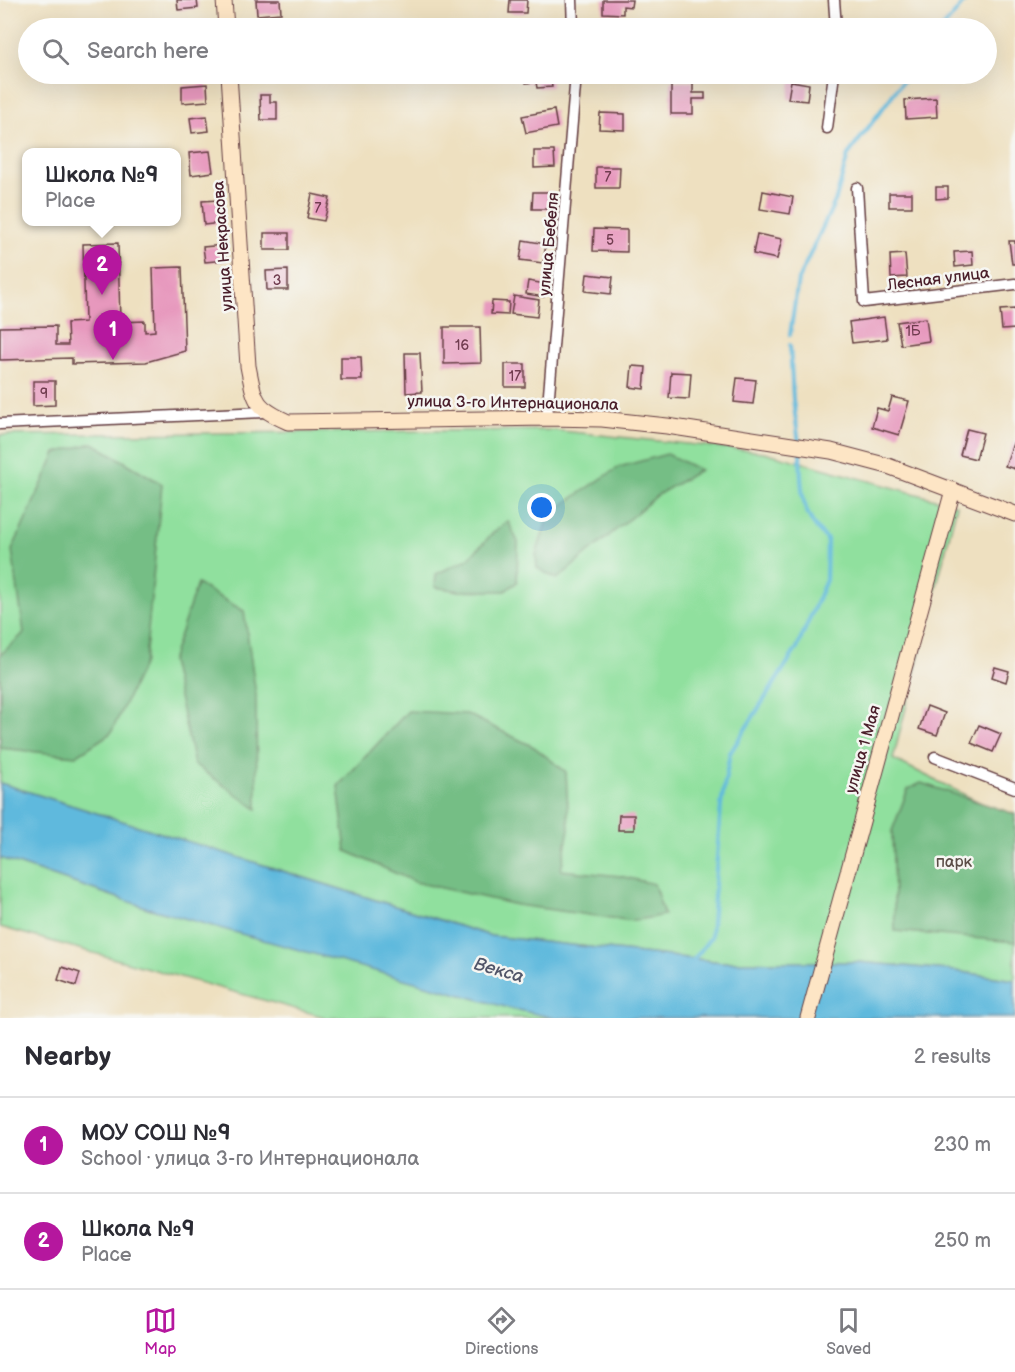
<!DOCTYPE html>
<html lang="en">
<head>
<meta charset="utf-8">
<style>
	body { margin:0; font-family:"Balsamiq Sans",sans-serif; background:#f7f7f7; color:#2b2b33 }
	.you { position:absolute; left:542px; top:508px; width:21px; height:21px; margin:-15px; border:4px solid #fff; border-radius:50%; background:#1a73e8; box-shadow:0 0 0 9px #1a73e833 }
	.badge { display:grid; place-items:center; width:39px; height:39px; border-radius:50%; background:#b5179e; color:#fff; font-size:20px; font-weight:700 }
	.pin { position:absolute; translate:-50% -50px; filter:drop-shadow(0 2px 3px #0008) }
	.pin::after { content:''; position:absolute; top:32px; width:21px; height:18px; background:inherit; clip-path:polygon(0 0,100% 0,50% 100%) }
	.popup { position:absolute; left:22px; top:148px; width:159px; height:78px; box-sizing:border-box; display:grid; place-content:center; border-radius:12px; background:#fff; filter:drop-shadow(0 2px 4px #0005); font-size:20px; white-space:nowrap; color:#7c7c81 }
	.popup b { font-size:22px; color:#2b2b33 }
	.popup::after { content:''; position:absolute; left:50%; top:100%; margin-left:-12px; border:12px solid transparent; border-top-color:#fff }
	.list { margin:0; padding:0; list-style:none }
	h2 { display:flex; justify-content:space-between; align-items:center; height:78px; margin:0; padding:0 24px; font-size:26px }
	h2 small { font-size:20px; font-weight:400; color:#7c7c81 }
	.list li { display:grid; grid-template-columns:39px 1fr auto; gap:18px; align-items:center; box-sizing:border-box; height:96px; padding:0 24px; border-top:2px solid #e1e1e2 }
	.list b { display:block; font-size:22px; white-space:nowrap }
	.list p { margin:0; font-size:20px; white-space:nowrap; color:#7c7c81 }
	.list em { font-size:20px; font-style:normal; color:#7c7c81 }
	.icon { flex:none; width:33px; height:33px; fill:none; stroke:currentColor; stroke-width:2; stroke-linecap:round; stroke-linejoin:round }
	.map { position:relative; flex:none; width:1015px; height:1018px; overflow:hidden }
	.search { position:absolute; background:#fff; box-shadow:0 6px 24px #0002; left:18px; right:18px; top:18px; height:66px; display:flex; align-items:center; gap:15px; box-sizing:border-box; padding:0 21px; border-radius:33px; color:#7c7c81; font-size:22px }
	.sheet { height:270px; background:#fff }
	nav { display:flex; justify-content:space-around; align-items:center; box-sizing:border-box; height:84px; border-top:2px solid #e1e1e2; background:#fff; font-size:16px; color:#7c7c81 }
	nav a { display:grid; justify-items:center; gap:3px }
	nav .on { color:#b5179e }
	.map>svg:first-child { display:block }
</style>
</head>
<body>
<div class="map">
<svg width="1015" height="1018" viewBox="0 0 1015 1018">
	<rect width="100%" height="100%" fill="#f6f6f2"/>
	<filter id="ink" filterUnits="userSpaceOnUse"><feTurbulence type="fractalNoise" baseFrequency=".0167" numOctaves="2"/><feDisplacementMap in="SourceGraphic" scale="12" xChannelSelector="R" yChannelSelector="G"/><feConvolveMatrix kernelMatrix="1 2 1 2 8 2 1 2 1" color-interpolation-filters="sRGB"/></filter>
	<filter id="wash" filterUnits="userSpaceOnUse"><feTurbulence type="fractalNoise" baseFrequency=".008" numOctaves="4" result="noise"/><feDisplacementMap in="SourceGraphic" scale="24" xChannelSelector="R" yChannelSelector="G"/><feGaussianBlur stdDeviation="1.35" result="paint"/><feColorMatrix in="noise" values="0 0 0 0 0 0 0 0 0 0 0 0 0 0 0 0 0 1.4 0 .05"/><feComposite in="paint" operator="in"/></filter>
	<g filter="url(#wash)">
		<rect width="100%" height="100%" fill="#eee0c0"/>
		<!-- green -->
		<g fill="#90e09e" stroke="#6d8064" stroke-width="1.5">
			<polygon points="552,430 764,452 957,505 893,759 1015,820 1015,980 948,970 858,962 722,962 491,936 0,783 0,435"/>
			<polygon points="0,858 151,909 554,1018 328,1018 0,927"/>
		</g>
		<!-- forest -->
		<g fill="#74be85" stroke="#5f6e58" stroke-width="1.5">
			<polygon points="93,443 162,484 145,661 111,733 76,756 0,748 0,655 24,633 12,550 56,453"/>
			<polygon points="667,454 700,470 659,494 557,579 537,568 536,555 549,514 619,467"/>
			<polygon points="508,521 518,542 517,582 505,591 459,591 435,587 436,574 468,559 494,532"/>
			<polygon points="197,584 244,611 256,695 257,809 194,764 171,661"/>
			<polygon points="408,711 467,714 534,747 566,772 569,829 561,870 620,876 654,884 664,915 633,921 517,905 415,882 346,851 338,786"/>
			<polygon points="921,783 1015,814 1015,942 895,931 892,831 908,789"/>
		</g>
		<!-- water -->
		<polygon fill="#5fb9dd" stroke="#546c84" stroke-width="1.5" points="0,783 491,936 722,962 858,962 948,970 1015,980 1015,1018 554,1018 509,1008 151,909 0,858"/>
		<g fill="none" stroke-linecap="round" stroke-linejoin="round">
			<!-- stream -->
			<g stroke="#5fb9dd" stroke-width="4">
				<polyline points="943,28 966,0"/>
				<polyline points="790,335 798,280 836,199 848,155 908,74"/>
				<polyline points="790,345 793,400 799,443"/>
				<path d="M 692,962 L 711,937 L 721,805 L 730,753 L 797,648 L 826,580 L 827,539 C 799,516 801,484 800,450"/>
			</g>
		</g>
		<g id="blocks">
			<!-- building -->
			<g fill="#e798bd">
				<polygon points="177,0 197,0 198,8 178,10"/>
				<polygon points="256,0 280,0 281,13 257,15"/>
				<polygon points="510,0 527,0 526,13 509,13"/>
				<polygon points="603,0 632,0 631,7 623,6 623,14 603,13"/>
				<polygon points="550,74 552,87 537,88 536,82 526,83 525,75"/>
				<polygon points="671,81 693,81 693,93 705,93 705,99 693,99 693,114 671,114"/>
				<polygon points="791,81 809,84 807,101 788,99"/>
				<polygon points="207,84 208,101 182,103 182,86"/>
				<polygon points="260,95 270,95 270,102 277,102 277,120 261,120"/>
				<polygon points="936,98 937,117 906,119 905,100"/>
				<polygon points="554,110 557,127 526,133 522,116"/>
				<polygon points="600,113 625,114 625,130 599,129"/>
				<polygon points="207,116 209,131 192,133 190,118"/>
				<polygon points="210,151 213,172 191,175 189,153"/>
				<polygon points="534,151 554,151 555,167 534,168"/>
				<polygon points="596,167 620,167 619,188 596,188"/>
				<polygon points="936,187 948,187 948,198 936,199"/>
				<polygon points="763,191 793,197 790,214 760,209"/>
				<polygon points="533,192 553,192 553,209 532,209"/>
				<rect x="889" y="193" width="23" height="14"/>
				<polygon points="312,194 330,198 324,221 307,218"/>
				<polygon points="219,200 221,223 204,225 202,201"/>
				<polygon points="594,229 627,230 627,252 593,251"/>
				<rect x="264" y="233" width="25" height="17"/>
				<polygon points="757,234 782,239 777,259 753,254"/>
				<polygon points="523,240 546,244 543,263 520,260"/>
				<polygon points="1009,241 1015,241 1015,264 1012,264"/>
				<polygon points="118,243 120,322 145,321 145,332 155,331 153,268 182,267 185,351 146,362 72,364 72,358 0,360 0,327 56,326 56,345 68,345 67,323 85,322 83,244"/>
				<polygon points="224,245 226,260 205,262 203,247"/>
				<polygon points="972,251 973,265 955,267 954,252"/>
				<polygon points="905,254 907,277 891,278 890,255"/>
				<polygon points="288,270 288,290 267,290 266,271"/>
				<polygon points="587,274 613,277 611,294 585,291"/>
				<polygon points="528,281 546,284 544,297 526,294"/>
				<polygon points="514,296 539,300 537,317 511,314"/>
				<polygon points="492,301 509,302 508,315 491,314"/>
				<polygon points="1015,309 1015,329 1002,330 1000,310"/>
				<polygon points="884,317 887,339 852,343 849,322"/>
				<polygon points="926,318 929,341 901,345 897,322"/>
				<polygon points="444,327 480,327 481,363 444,364"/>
				<polygon points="405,353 420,353 422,392 406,393"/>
				<polygon points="341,357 361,357 362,380 341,380"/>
				<rect x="505" y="364" width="20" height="23"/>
				<polygon points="632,366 646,367 644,389 630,387"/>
				<polygon points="671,372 691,373 689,399 669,398"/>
				<polygon points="737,378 756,380 753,404 734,402"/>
				<polygon points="33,381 55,381 55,405 33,406"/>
				<polygon points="892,397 909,401 899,435 872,427 877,408 888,411"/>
				<polygon points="967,429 983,433 976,459 960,455"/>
				<polygon points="1015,438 1015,469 1005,466"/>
				<polygon points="995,667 1009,671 1006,682 992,677"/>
				<polygon points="927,706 945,713 937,735 919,729"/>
				<polygon points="979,725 1001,734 993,752 971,743"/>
				<polygon points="619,815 634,815 634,830 618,830"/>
				<polygon points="62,967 80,973 76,986 58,980"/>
			</g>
		</g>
	</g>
	<g filter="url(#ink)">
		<use href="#blocks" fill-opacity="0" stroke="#633c41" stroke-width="1.5"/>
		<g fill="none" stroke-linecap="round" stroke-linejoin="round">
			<!-- street casing -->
			<g stroke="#633c41" stroke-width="13">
				<g id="street">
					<polyline points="572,0 573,28"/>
					<polyline points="834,0 836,28"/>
					<polyline points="827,128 834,74"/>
					<polyline points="857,188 864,302 1015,284"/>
					<polyline points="547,418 576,74"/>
					<polyline points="0,424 265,412"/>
					<polyline points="935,757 1015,788"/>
				</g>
			</g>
			<!-- secondary casing -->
			<g stroke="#633c41" stroke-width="17">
				<g id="secondary">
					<polyline points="224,0 226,28"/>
					<path d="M 229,74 L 248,366 C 255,401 254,407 288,422 L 547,418 L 602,419 L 667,426 L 831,451 L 888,466 L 1015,514"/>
					<polyline points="808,1018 953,490"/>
				</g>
			</g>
			<!-- street -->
			<use href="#street" stroke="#fff" stroke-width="10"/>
			<!-- secondary -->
			<use href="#secondary" stroke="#fde5c5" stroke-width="15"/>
		</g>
	</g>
	<g text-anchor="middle" stroke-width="5" stroke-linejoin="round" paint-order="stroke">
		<!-- number labels -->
		<g font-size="14" fill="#713d50">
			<text x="608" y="182">7</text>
			<text x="318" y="213">7</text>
			<text x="610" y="245">5</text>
			<text x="277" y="285">3</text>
			<text x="913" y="336">1Б</text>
			<text x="462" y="350">16</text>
			<text x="515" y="381">17</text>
			<text x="44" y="398">9</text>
		</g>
		<!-- street labels -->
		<g font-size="16" fill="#4a1f2b" stroke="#f6f6f2">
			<text transform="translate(548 244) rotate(-85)" y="6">улица Бебеля</text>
			<text transform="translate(222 246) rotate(-94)" y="6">улица Некрасова</text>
			<text transform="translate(938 278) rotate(-7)" y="6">Лесная улица</text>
			<text transform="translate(513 402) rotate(1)" y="6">улица 3-го Интернационала</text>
			<text transform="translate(862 749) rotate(-74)" y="6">улица 1 Мая</text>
		</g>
		<!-- park labels -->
		<g font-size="16" fill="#5c4f48" stroke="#f6f6f2">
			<text x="954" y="867">парк</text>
		</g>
		<!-- water labels -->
		<g font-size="18" font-style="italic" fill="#515569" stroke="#f6f6f2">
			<text transform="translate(499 970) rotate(16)" y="6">Векса</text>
		</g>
	</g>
</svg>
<div class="you"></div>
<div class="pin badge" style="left:113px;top:360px">1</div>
<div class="pin badge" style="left:102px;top:295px">2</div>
<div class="popup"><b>Школа №9</b>Place</div>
<div class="search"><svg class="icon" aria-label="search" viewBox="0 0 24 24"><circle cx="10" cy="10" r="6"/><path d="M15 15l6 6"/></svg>Search here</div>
</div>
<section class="sheet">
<h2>Nearby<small>2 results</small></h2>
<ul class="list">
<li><span class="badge">1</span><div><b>МОУ СОШ №9</b><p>School · улица 3-го Интернационала</p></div><em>230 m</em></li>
<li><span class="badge">2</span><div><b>Школа №9</b><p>Place</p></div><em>250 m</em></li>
</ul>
</section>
<nav>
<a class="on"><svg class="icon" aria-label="map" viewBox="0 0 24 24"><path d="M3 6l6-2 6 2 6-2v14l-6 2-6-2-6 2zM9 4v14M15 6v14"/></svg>Map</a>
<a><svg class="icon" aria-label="directions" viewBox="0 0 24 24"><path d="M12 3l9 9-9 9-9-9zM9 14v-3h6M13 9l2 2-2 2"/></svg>Directions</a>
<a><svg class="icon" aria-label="saved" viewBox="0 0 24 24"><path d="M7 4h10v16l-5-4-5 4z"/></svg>Saved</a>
</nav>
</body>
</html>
